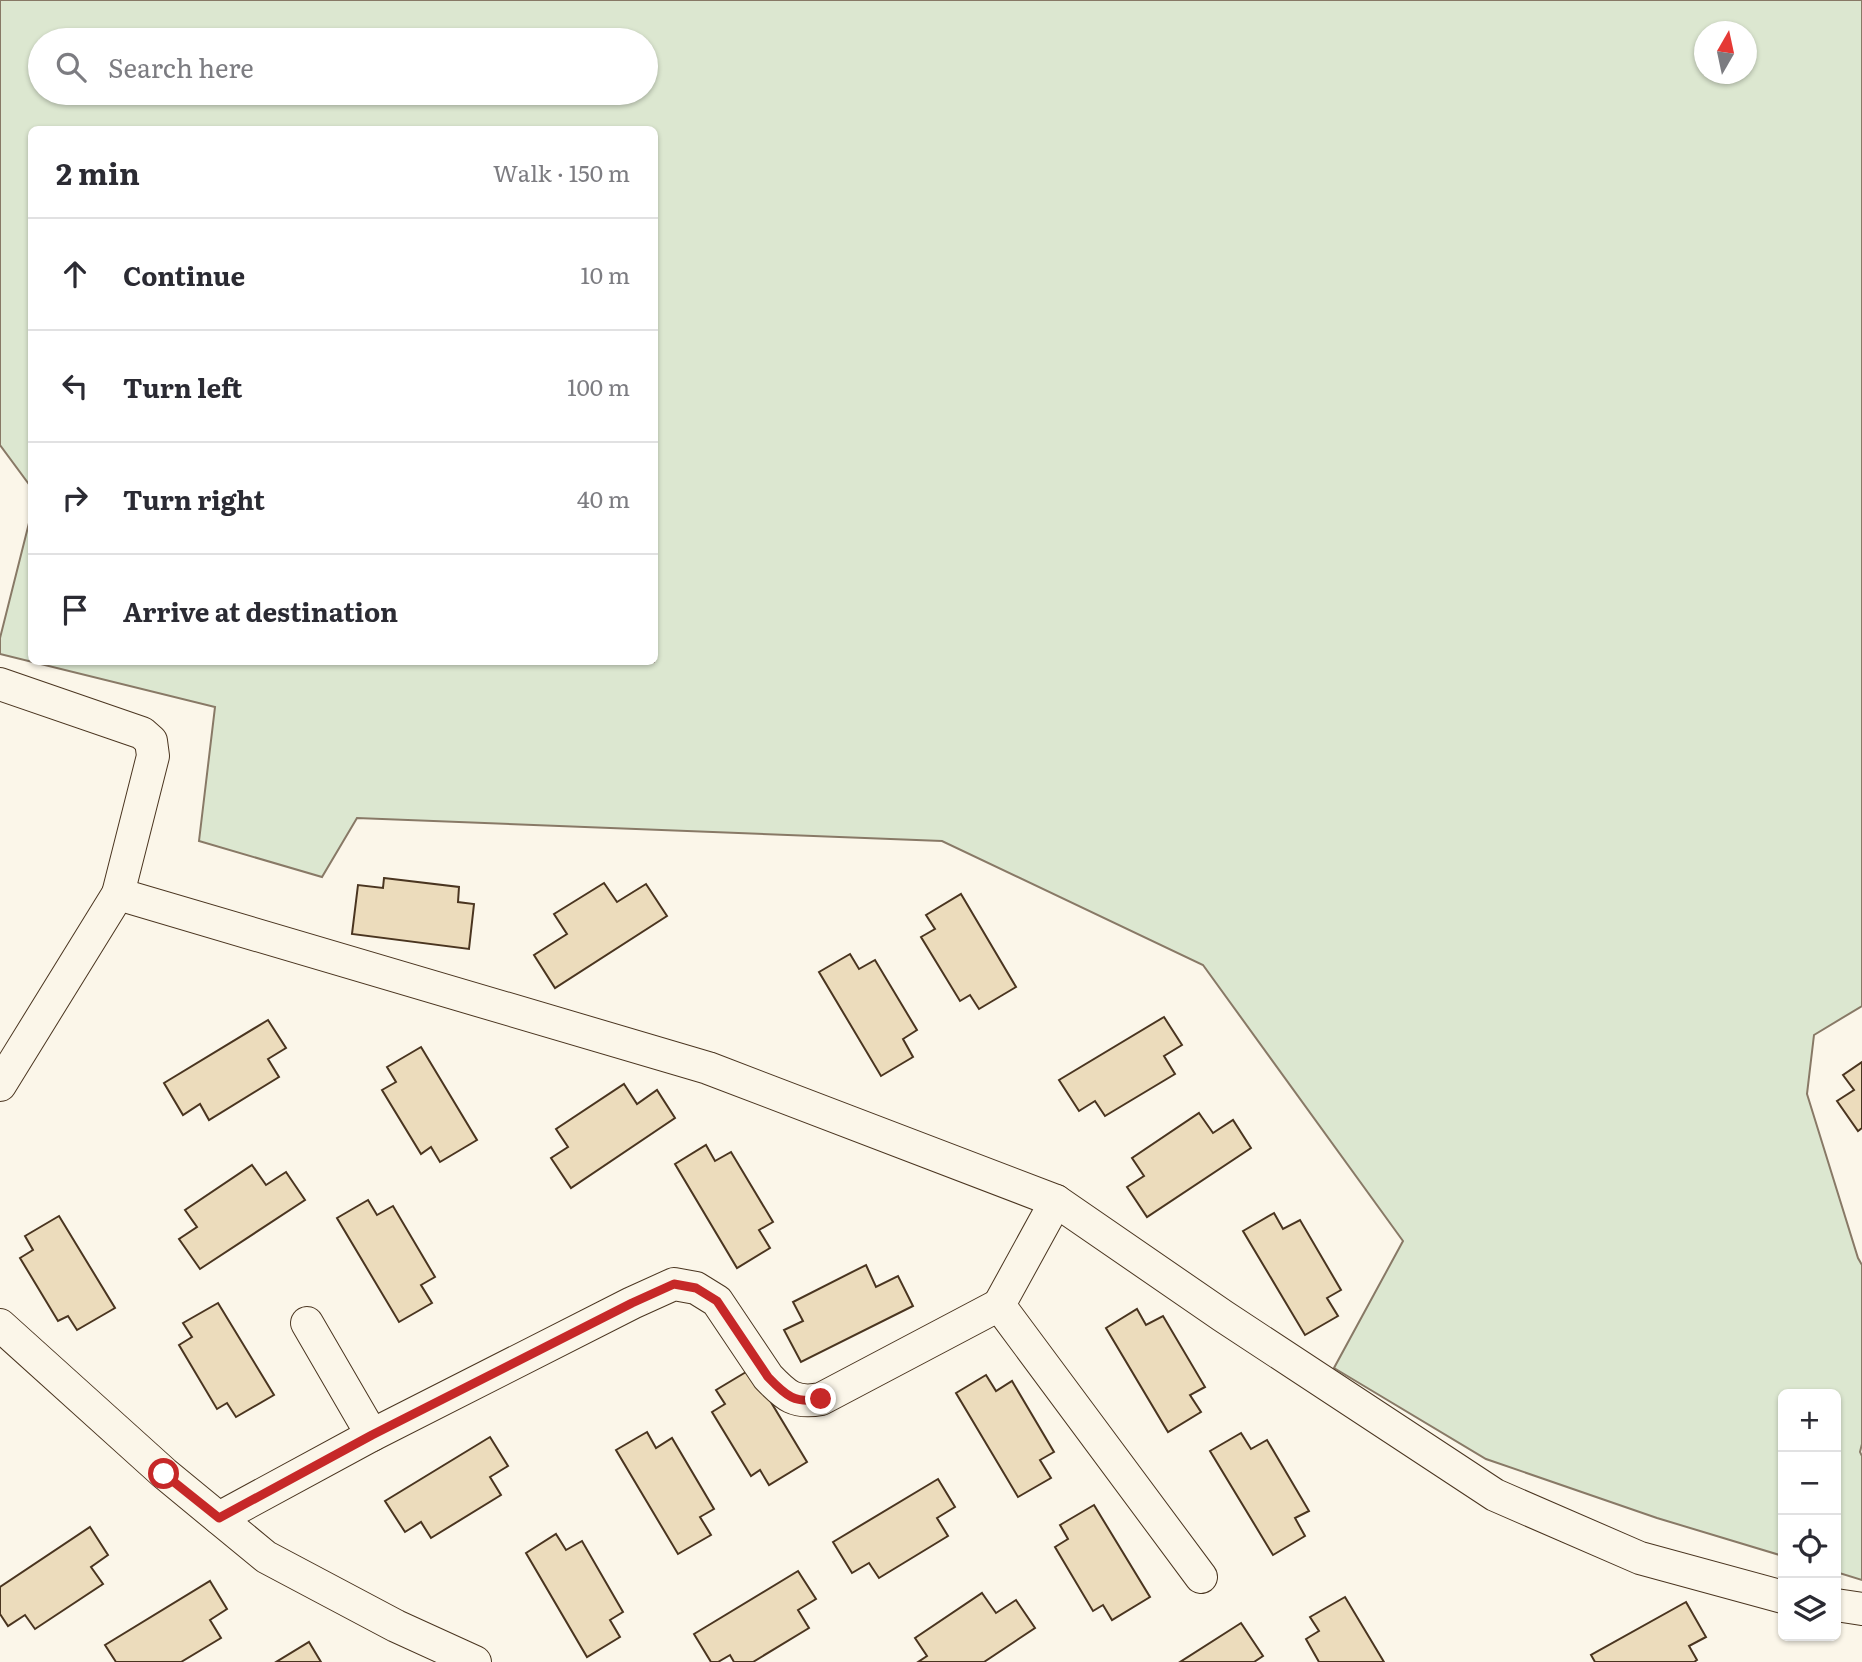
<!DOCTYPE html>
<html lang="en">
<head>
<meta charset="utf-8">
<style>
	body { margin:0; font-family:Literata,serif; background:#f2f2f3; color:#2b2b33 }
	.controls { position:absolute; right:21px; bottom:21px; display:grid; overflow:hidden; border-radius:10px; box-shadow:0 2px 5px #0004 }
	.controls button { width:63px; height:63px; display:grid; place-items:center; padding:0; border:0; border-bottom:2px solid #e1e1e2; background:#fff; color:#2b2b33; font:35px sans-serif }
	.compass { position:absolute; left:1694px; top:21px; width:63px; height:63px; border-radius:50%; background:#fff; box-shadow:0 2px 5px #0004; rotate:9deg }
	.stop { position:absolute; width:21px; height:21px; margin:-16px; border:5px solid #c62828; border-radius:50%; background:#fff }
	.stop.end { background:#c62828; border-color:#fff; box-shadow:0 2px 7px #0008 }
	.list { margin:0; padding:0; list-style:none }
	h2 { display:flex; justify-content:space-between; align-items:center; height:91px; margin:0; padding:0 28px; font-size:30px }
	h2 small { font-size:23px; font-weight:400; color:#7c7c81 }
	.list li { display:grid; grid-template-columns:46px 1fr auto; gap:21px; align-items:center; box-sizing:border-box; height:112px; padding:0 28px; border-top:2px solid #e1e1e2 }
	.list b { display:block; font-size:26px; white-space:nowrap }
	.list em { font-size:23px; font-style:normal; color:#7c7c81 }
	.icon { flex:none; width:38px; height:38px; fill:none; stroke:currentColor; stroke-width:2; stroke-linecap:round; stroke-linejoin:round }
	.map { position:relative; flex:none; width:1862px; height:1662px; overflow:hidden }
	.search { position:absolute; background:#fff; box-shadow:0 2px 5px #0004; left:28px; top:28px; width:630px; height:77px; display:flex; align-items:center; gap:18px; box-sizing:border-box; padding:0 24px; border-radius:38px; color:#7c7c81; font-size:26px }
	.panel { position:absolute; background:#fff; box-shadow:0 2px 5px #0004; left:28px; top:126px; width:630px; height:539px; border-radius:10px }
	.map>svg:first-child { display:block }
</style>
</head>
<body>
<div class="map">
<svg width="1862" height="1662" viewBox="0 0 1862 1662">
	<rect width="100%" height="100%" fill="#fbf6e9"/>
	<!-- green -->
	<path fill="#dce7d0" stroke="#887966" stroke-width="2" fill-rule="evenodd" d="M 0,0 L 1862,0 L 1862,1006 L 1814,1035 L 1807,1094 L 1858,1258 L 1862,1265 L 1862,1444 L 1860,1452 L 1862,1456 L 1862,1580 L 1836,1572 L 1836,1394 L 1783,1394 L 1783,1556 L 1657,1518 L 1486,1459 L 1334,1368 L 1403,1241 L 1203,965 L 942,841 L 357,818 L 322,877 L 199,841 L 215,707 L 0,654 L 0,638 L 31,515 L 32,662 L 654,662 L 654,130 L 32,130 L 31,487 L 0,445 ZM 1704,32 L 1746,32 L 1746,74 L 1704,74 ZM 40,40 L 646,40 L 646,93 L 40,93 Z"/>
	<!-- building -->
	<g fill="#ecdcbc" stroke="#4a3520" stroke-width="2">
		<polygon points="384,878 459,887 458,902 474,904 469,949 352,934 358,885 383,888"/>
		<polygon points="604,883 617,902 646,884 667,916 555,988 534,955 567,934 554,914"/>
		<polygon points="961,894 1016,987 979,1009 970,995 960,1001 921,937 935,929 926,915"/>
		<polygon points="850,954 859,969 875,960 917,1030 903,1039 913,1057 881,1076 819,972"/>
		<polygon points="1164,1017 1182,1045 1164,1056 1175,1074 1105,1116 1095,1101 1079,1111 1059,1080"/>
		<polygon points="268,1020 286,1048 268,1059 279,1077 209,1120 200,1104 183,1115 164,1083"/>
		<polygon points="421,1047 477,1140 440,1162 431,1147 421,1154 382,1090 396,1082 387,1067"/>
		<polygon points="1862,1062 1862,1128 1858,1131 1837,1101 1854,1090 1843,1075"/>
		<polygon points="624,1084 637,1104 657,1090 675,1118 571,1188 551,1158 568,1147 556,1129"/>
		<polygon points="1199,1113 1213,1133 1233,1120 1251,1148 1147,1217 1127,1187 1144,1176 1132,1158"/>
		<polygon points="706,1145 715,1161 731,1152 773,1222 759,1230 770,1248 737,1268 675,1164"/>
		<polygon points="252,1165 266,1185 286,1172 305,1200 200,1269 179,1239 197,1227 185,1210"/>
		<polygon points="368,1200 377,1215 393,1206 435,1277 421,1285 432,1303 399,1322 337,1218"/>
		<polygon points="1274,1213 1283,1229 1300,1220 1341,1290 1327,1298 1338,1316 1305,1335 1243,1231"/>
		<polygon points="59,1216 115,1308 77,1330 68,1316 58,1321 20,1258 33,1250 25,1236"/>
		<polygon points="866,1265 876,1287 898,1276 913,1306 801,1362 784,1330 803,1321 793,1302"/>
		<polygon points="218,1303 274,1395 236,1417 227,1403 217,1409 179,1345 192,1337 183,1323"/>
		<polygon points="1137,1309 1146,1325 1163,1316 1205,1387 1190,1395 1201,1412 1168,1432 1106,1328"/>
		<polygon points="751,1369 807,1462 769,1485 760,1470 751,1476 712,1412 725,1404 716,1390"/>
		<polygon points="986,1375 996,1391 1012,1381 1054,1452 1040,1460 1051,1478 1018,1497 956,1393"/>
		<polygon points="647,1432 656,1448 672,1438 714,1509 700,1517 711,1535 678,1554 616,1450"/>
		<polygon points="1241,1433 1251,1449 1267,1440 1309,1511 1295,1518 1305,1536 1273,1555 1210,1451"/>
		<polygon points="490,1437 508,1466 490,1477 501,1495 431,1538 421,1522 405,1532 385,1501"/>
		<polygon points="938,1479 955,1507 937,1518 948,1536 879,1578 869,1563 852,1573 833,1542"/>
		<polygon points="1094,1505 1150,1597 1112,1620 1103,1605 1093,1611 1055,1547 1068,1539 1060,1525"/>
		<polygon points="90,1527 108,1555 91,1567 103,1584 35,1629 25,1615 8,1626 0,1614 0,1587"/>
		<polygon points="556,1534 566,1550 582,1541 623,1612 610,1620 620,1637 587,1657 526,1553"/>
		<polygon points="798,1571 816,1599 798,1610 809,1628 753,1662 734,1662 730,1655 718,1662 711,1662 694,1634"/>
		<polygon points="210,1581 227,1609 210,1620 221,1638 181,1662 116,1662 105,1645"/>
		<polygon points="982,1593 996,1613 1016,1600 1035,1628 984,1662 918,1662 927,1656 915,1638"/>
		<polygon points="1345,1597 1384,1662 1319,1662 1306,1639 1319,1631 1310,1617"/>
		<polygon points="1686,1602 1706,1637 1689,1646 1697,1660 1694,1662 1595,1662 1591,1655"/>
		<polygon points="1241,1623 1263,1656 1254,1662 1180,1662"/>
		<polygon points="309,1642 321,1662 276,1662"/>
	</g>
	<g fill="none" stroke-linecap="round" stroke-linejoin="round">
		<!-- street casing -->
		<g stroke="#4a3520" stroke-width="34">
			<g id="street">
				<polyline points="0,684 142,733 151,741 153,756 118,894"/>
				<polyline points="0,1085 118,894 708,1068 1056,1201 1223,1316 1495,1495 1640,1558 1783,1597"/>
				<polyline points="999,1305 1056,1201"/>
				<polyline points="307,1323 372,1435"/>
				<polyline points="0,1325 164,1473 266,1557 396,1626 475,1662"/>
				<path d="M 219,1518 L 372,1435 L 632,1303 L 674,1284 L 696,1288 L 717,1301 L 768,1377 C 786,1396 795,1404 821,1399 L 999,1305 L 1201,1577"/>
				<polyline points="1836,1605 1862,1609"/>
			</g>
		</g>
		<!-- street -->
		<use href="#street" stroke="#fbf6e9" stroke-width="32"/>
	</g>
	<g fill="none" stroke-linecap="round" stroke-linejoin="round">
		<!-- route -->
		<path stroke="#c62828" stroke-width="9" d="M 164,1474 L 219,1518 L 372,1435 L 632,1303 L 674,1284 L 696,1288 L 717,1301 L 768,1377 C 786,1396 795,1404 821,1399"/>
	</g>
</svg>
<div class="controls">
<button>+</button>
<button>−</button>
<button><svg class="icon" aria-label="locate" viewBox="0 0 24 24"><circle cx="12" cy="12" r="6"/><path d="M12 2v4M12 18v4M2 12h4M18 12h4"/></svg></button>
<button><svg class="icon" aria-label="layers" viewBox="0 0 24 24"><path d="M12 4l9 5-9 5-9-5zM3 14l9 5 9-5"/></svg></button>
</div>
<svg class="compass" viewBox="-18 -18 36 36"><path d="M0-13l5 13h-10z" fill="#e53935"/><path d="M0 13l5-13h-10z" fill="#7c7c81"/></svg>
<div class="stop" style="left:164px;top:1474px"></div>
<div class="stop end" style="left:821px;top:1399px"></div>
<div class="search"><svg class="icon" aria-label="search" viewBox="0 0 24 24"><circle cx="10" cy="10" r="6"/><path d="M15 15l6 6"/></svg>Search here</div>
<section class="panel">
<h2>2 min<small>Walk · 150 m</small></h2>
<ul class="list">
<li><svg class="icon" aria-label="ahead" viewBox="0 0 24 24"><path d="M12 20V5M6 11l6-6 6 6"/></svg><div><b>Continue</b></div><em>10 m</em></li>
<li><svg class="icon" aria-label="left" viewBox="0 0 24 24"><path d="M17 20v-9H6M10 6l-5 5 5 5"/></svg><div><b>Turn left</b></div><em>100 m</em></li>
<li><svg class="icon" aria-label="right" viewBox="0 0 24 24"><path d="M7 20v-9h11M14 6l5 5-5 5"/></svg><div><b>Turn right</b></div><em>40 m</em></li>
<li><svg class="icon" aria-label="arrive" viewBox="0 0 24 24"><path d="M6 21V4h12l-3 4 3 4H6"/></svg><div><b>Arrive at destination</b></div></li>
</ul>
</section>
</div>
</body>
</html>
